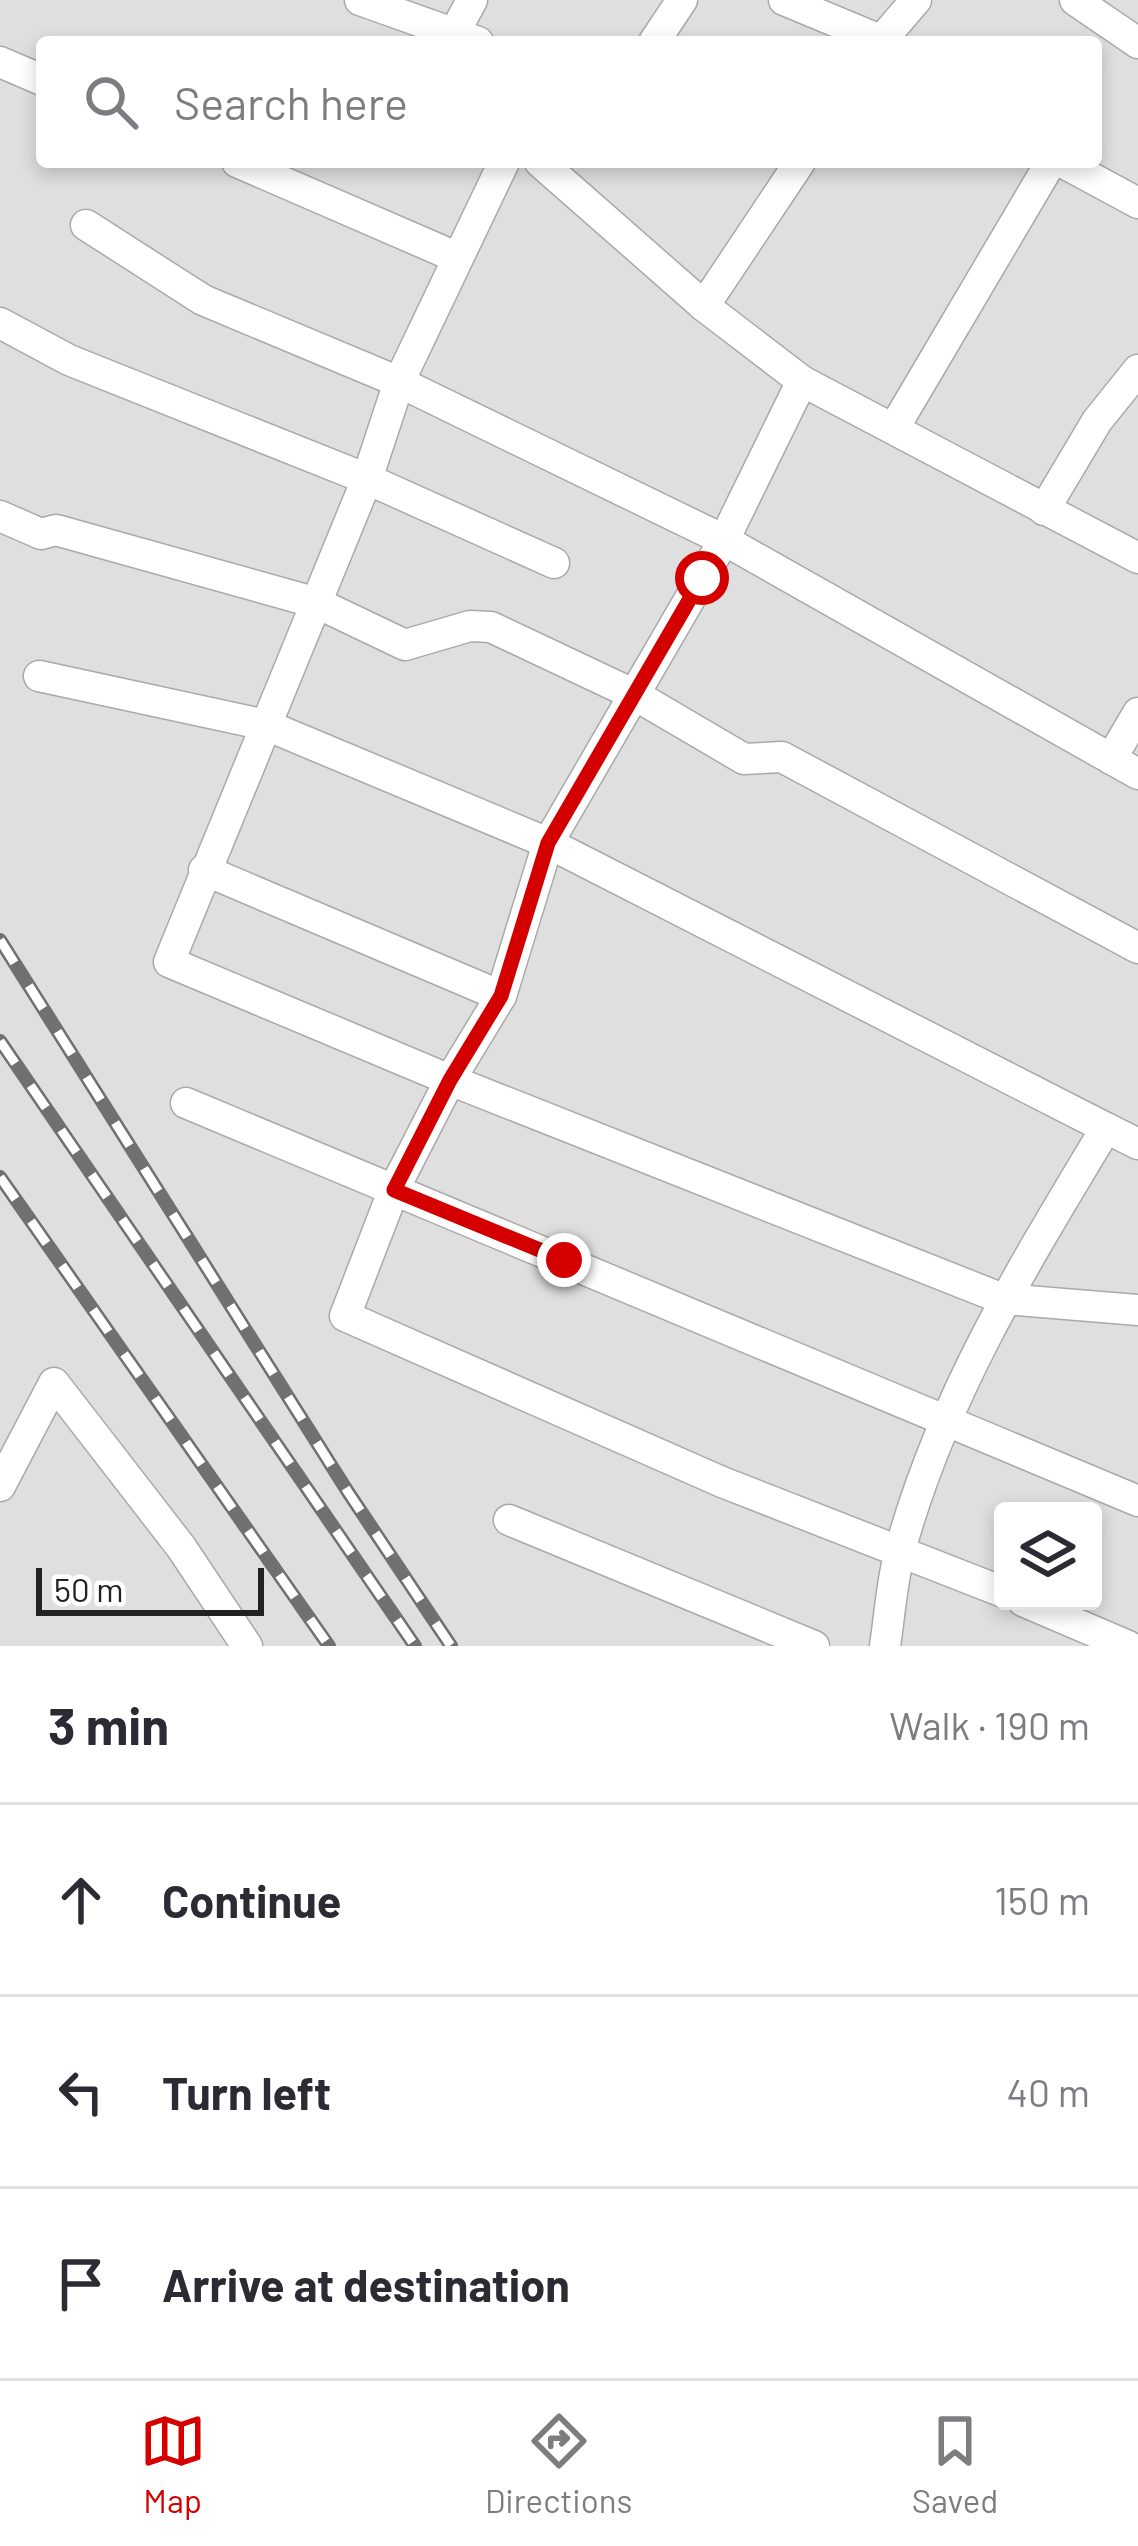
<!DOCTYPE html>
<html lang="en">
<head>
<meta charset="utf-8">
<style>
	body { margin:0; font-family:Barlow,sans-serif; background:#f2f2f3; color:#2b2b33 }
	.controls { position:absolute; right:36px; bottom:36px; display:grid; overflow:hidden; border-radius:12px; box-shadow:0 6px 18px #0003 }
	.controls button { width:108px; height:108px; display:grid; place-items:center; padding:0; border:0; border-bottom:3px solid #e1e1e2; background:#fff; color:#2b2b33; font:60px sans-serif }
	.scale { position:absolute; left:36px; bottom:30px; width:228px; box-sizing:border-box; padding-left:12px; border:6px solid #222; border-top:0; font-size:33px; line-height:42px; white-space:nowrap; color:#222; -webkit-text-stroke:9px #fff; paint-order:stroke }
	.stop { position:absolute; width:36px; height:36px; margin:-27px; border:9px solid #d40000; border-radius:50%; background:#fff }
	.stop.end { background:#d40000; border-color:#fff; box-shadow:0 3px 12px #0008 }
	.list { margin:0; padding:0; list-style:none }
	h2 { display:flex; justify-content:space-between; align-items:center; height:156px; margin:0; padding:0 48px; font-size:51px }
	h2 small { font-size:39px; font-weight:400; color:#7c7c81 }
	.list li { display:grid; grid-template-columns:78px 1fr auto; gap:36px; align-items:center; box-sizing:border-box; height:192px; padding:0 48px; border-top:3px solid #e1e1e2 }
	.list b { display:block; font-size:45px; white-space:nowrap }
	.list em { font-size:39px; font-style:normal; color:#7c7c81 }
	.icon { flex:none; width:66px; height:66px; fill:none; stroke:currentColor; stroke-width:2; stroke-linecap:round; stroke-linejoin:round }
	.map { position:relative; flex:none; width:1138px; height:1646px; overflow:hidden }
	.search { position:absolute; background:#fff; box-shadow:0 6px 18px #0003; left:36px; right:36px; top:36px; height:132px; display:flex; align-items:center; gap:30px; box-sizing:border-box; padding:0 42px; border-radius:12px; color:#7c7c81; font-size:45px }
	.sheet { height:732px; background:#fff }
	nav { display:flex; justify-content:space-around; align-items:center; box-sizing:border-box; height:168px; border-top:3px solid #e1e1e2; background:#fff; font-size:33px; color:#7c7c81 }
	nav a { display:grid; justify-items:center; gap:6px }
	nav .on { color:#d40000 }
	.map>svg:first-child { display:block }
</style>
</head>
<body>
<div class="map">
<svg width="1138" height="1646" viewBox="0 0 1138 1646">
	<rect width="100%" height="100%" fill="#f2efe9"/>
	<!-- residential -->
	<path fill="#e0dfdf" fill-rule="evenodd" d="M 0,0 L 1138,0 L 1138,1646 L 0,1646 ZM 42,42 L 1096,42 L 1096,162 L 42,162 ZM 1003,1511 L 1093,1511 L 1093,1601 L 1003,1601 Z"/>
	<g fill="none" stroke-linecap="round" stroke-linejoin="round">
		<!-- minor casing -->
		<g stroke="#a9a9a9" stroke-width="33">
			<g id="minor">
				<polyline points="360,0 478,42"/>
				<polyline points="784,0 885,42"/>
				<polyline points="1075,0 1138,43"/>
				<polyline points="456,30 472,0"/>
				<polyline points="654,42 682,0"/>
				<polyline points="880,42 916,0"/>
				<polyline points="0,62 42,80"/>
				<polyline points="237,162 456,257"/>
				<polyline points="504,162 399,382 367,479 169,962 450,1080 501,996 548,843 724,540 802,381 1138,558"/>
				<polyline points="540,162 704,306"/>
				<polyline points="800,162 704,306 802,381"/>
				<polyline points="1062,162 1138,203"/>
				<polyline points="86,225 203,300 399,382 724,540 1138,774"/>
				<polyline points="0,323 69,360 367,479 554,563"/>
				<polyline points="894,428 1051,162"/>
				<polyline points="1044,510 1097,421 1138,370"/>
				<polyline points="0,516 41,534 56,530 317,603 405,645 470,626 491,627 635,695 744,759 782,757 1138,948"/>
				<polyline points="39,676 266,725 548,843 1106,1128"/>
				<polyline points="1111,759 1138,713"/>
				<polyline points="204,870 501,996"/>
				<polyline points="186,1103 1138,1501"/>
				<polyline points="0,1486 54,1383 181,1547 247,1646"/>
				<polyline points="509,1520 814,1646"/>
				<polyline points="1003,1592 722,1482 345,1316 394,1189 450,1080 1003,1299 1138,1310"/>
				<polyline points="1023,1601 1128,1646"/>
				<path d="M 885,1646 C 890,1613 892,1578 901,1547 C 943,1395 1026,1261 1106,1128 L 1138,1144"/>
			</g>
		</g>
		<!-- minor -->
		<use href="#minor" stroke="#fff" stroke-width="30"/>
		<!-- rail casing -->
		<g stroke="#707070" stroke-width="14">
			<g id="rail">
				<polyline points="0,940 348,1492 451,1646"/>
				<polyline points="0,1041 415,1646"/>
				<polyline points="0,1177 329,1646"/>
			</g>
		</g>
		<!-- rail -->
		<use href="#rail" stroke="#fff" stroke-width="9" stroke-dasharray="27" stroke-linecap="butt"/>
	</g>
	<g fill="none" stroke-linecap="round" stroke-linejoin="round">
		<!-- route -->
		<polyline stroke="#d40000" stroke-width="15" points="564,1260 394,1190 450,1080 501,996 548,843 702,578"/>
	</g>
</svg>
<div class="controls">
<button><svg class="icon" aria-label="layers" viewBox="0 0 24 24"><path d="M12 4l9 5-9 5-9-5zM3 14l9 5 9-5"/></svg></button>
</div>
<div class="scale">50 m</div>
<div class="stop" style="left:702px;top:578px"></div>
<div class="stop end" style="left:564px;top:1260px"></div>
<div class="search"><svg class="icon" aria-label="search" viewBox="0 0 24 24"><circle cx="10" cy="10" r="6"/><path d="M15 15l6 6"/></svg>Search here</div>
</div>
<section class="sheet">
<h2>3 min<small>Walk · 190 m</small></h2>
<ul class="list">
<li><svg class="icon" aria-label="ahead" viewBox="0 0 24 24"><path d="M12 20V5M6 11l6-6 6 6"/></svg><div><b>Continue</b></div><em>150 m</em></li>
<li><svg class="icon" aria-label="left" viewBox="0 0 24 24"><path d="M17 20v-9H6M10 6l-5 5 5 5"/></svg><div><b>Turn left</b></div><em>40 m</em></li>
<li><svg class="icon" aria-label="arrive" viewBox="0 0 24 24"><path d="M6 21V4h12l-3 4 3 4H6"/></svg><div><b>Arrive at destination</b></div></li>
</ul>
</section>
<nav>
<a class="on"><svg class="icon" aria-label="map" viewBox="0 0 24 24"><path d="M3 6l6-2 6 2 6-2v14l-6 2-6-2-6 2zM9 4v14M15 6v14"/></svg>Map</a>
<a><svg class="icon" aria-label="directions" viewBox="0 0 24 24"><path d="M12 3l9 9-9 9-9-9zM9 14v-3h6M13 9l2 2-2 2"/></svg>Directions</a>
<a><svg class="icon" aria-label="saved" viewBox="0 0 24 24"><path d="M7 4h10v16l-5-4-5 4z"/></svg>Saved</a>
</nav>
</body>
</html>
